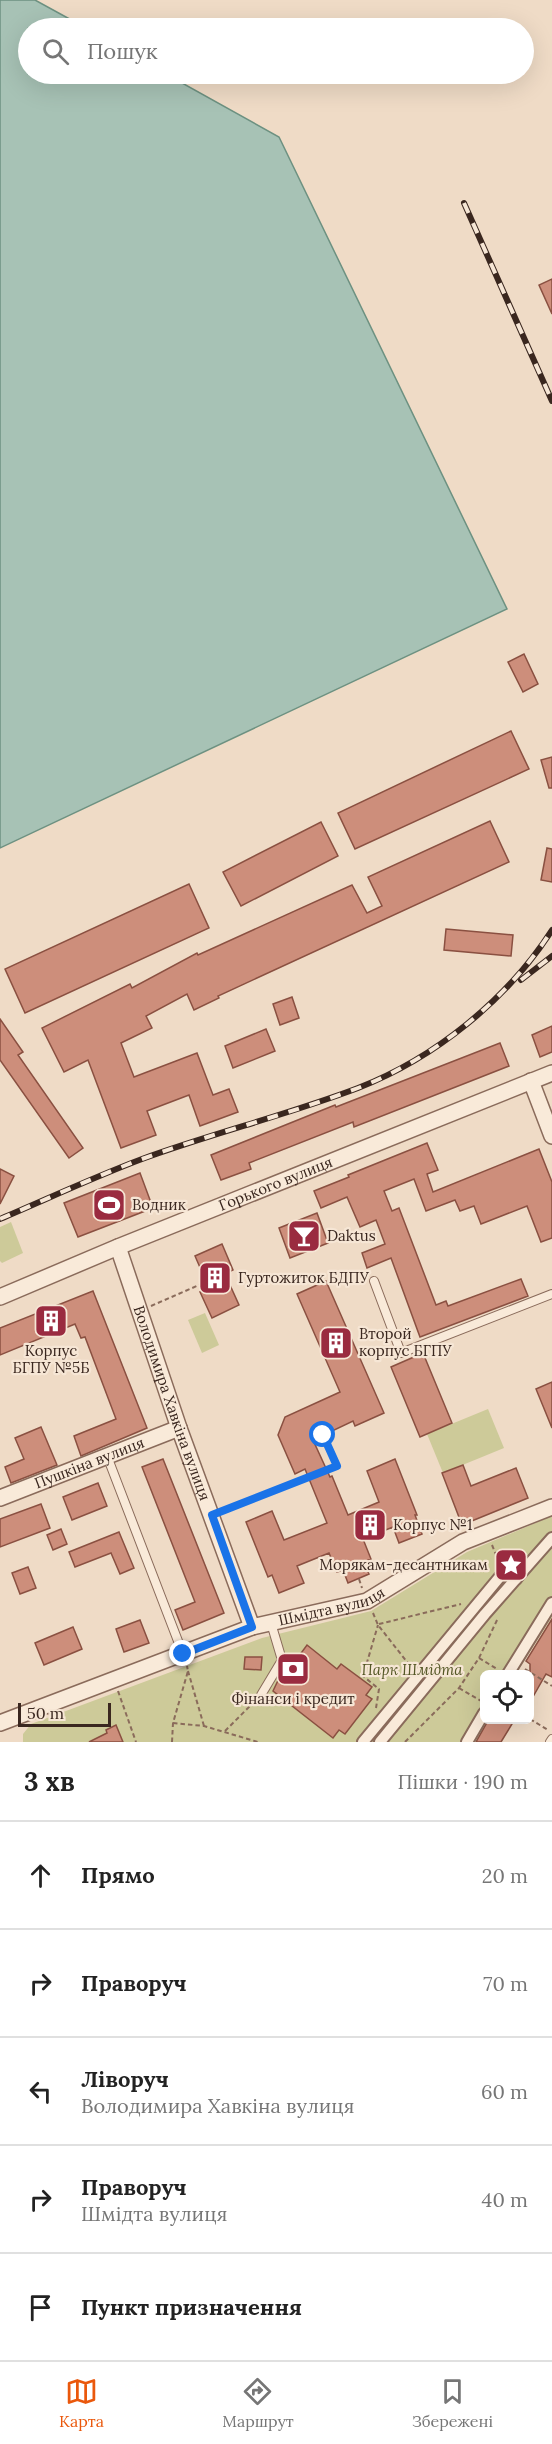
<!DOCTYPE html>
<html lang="uk">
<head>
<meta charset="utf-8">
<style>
	body { margin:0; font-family:Lora,serif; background:#f6f6f6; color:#222 }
	.controls { position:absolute; right:18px; bottom:18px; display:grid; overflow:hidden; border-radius:9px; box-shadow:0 6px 24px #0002 }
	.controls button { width:54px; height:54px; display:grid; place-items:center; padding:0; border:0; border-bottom:2px solid #e0e0e0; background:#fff; color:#222; font:30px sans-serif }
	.scale { position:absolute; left:18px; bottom:15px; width:93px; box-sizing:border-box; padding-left:6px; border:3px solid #3a271f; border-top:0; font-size:16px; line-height:21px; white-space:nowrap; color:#3a271f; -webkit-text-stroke:4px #f6e6d5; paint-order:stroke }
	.stop { position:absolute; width:18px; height:18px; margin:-14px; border:4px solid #1a73e8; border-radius:50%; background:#fff }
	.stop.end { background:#1a73e8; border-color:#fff; box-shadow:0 2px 6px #0008 }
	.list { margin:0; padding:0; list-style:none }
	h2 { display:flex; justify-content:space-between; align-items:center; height:78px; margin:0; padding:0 24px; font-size:26px }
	h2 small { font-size:20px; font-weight:400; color:#767676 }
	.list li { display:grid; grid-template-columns:39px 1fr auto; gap:18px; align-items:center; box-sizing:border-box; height:108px; padding:0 24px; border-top:2px solid #e0e0e0 }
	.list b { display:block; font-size:22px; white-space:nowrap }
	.list p { margin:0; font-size:20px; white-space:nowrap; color:#767676 }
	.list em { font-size:20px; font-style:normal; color:#767676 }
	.icon { flex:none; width:33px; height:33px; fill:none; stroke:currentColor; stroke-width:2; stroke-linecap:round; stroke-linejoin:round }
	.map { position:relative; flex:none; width:552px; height:1742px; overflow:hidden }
	.search { position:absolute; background:#fff; box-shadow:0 6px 24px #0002; left:18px; right:18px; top:18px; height:66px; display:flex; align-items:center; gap:15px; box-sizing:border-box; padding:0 21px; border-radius:33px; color:#767676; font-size:22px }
	.sheet { height:618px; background:#fff }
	nav { display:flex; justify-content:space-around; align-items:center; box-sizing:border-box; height:84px; border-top:2px solid #e0e0e0; background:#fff; font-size:16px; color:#767676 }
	nav a { display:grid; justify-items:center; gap:3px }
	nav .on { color:#ea580c }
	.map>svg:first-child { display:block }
</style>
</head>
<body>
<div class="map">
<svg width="552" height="1742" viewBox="0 0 552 1742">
	<rect width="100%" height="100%" fill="#efdbc6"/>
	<!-- green -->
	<g fill="#cdca99">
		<polygon points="11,1222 23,1253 2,1263 0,1261 0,1227"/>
		<polygon points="205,1313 219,1345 202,1353 188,1320"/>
		<polygon points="488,1409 504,1448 443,1473 427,1434"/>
		<polygon points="552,1516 552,1617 516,1674 484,1674 484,1720 489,1720 475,1742 23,1742 23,1734 31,1724 262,1638 371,1611 467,1552"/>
	</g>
	<!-- water -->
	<polygon fill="#a7c2b5" stroke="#6d9181" stroke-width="1.5" points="0,0 35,0 86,28 28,28 28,74 166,74 279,137 507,609 0,848"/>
	<!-- building -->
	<g fill="#cd8e7b" stroke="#8a5041" stroke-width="1.5">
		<polygon points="552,279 552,314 539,285"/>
		<polygon points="524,654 538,684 523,692 508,662"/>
		<polygon points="511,731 529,769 355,849 338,813"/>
		<polygon points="552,757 552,788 549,788 541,760"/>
		<polygon points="490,821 509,862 218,996 219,998 194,1010 187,994 146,1016 152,1028 121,1043 134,1077 197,1053 213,1095 229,1089 238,1112 200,1126 189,1095 147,1111 156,1135 121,1148 88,1060 64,1072 42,1028 130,984 132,988 197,953 198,955 352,885 367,913 382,906 368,877"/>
		<polygon points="321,822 338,856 241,906 223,872"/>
		<polygon points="547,848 552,849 552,882 541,880"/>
		<polygon points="189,884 209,928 25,1013 5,969"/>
		<polygon points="446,929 513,935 511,956 444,950"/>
		<polygon points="292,997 299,1018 280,1025 273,1004"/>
		<polygon points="0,1019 23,1052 18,1055 83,1148 69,1158 0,1060"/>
		<polygon points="552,1026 552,1052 540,1057 532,1035"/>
		<polygon points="266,1029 275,1051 233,1068 225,1046"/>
		<polygon points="500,1043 509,1066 354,1127 353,1122 249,1163 251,1169 221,1180 211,1155 335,1105 336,1107"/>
		<polygon points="427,1143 438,1170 427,1174 433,1192 539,1149 552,1182 552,1238 541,1242 527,1206 481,1224 474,1206 460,1211 455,1200 426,1211 414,1179 384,1191 392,1211 399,1208 436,1305 446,1301 448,1306 521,1279 528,1296 420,1337 391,1258 367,1268 362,1253 385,1244 376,1220 360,1227 347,1197 321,1208 314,1191 349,1177 348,1175"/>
		<polygon points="0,1169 14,1176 0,1204"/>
		<polygon points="140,1173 153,1208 78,1237 64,1203"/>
		<polygon points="317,1213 328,1243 290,1258 279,1228"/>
		<polygon points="222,1244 233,1270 225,1274 239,1305 212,1318 200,1292 209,1288 195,1256"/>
		<polygon points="326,1281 384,1413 355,1426 353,1421 313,1440 330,1477 332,1476 348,1515 379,1502 367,1471 395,1459 417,1515 415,1515 422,1534 399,1543 393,1527 363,1539 371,1559 364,1562 369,1574 348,1583 343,1570 337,1572 329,1553 297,1566 304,1583 279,1593 272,1575 268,1577 246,1522 272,1511 284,1540 327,1523 305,1469 295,1474 278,1435 285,1417 340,1392 297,1294"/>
		<polygon points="93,1291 147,1428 81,1456 74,1436 116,1419 85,1337 81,1338 75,1324 0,1355 0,1328"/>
		<polygon points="423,1353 452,1423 420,1437 391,1367"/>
		<polygon points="552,1382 552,1428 536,1389"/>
		<polygon points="41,1427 57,1465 11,1483 5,1467 24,1459 15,1438"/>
		<polygon points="163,1459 224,1613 183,1630 175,1610 195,1602 142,1467"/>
		<polygon points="463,1465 471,1486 516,1468 528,1498 462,1525 442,1473"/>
		<polygon points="98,1483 107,1506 72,1520 63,1497"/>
		<polygon points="41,1504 50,1528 0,1547 0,1519"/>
		<polygon points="61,1529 67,1544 53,1550 47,1535"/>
		<polygon points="119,1532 134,1568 120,1574 111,1553 75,1567 69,1552"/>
		<polygon points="28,1567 36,1588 20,1594 12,1573"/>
		<polygon points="552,1619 552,1677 546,1674 530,1702 530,1664 526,1661"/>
		<polygon points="140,1620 149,1643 124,1652 116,1629"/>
		<polygon points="73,1627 82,1649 44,1665 35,1643"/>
		<polygon points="307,1645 337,1669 341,1664 372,1687 366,1695 372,1699 345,1734 339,1730 333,1738 273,1691 282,1672 285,1675"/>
		<polygon points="245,1657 262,1657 261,1670 244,1669"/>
		<polygon points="489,1719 515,1719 501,1742 476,1742"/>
		<polygon points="116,1725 123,1742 89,1742 107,1733 106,1730"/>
	</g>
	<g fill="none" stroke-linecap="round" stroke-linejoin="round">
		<!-- service casing -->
		<g stroke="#8a6b5b" stroke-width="10">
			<g id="service">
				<polyline points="374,1281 401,1353 552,1294"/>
				<polyline points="107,1456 183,1654"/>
				<polyline points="261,1695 282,1660 271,1623"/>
				<polyline points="550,1742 552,1739"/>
			</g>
		</g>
		<!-- pedestrian casing -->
		<g stroke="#8a6b5b" stroke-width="14">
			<g id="pedestrian">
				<polyline points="508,1674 552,1603"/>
				<polyline points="363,1742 503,1573 516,1579"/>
				<polyline points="380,1742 485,1614 552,1538"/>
				<polyline points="467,1742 484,1713"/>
			</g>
		</g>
		<!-- minor casing -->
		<g stroke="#8a6b5b" stroke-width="18">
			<g id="minor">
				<polyline points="531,1081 552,1136"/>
				<path id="s1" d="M 118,1247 L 179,1428 L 252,1627"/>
				<path id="s2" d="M 0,1297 L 118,1247 L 552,1073"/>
				<path id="s3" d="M 0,1498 L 179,1428"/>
				<path id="s4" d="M 0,1723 L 252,1627 L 367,1601 L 463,1542 L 552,1507"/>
			</g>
		</g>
		<!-- path -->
		<g stroke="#8a6b5b" stroke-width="2" stroke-dasharray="4.5 3" stroke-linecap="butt">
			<polyline points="151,1306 206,1282"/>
			<polyline points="223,1511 337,1466 323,1435"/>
			<polyline points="492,1545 499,1562"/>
			<polyline points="359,1579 362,1588"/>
			<polyline points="373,1613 378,1625 411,1667"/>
			<polyline points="379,1624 461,1604"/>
			<polyline points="479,1658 497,1669"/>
			<polyline points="525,1669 552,1686"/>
			<polyline points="188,1671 204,1726"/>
			<polyline points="459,1688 483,1702"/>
			<polyline points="118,1691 136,1742"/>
			<polyline points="376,1708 379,1689 363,1676 378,1625"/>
			<polyline points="530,1719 548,1730"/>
			<polyline points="173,1723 204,1726 258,1742"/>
			<polyline points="225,1731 254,1702"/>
			<polyline points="172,1742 173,1723 188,1671 187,1666"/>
			<polyline points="405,1742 459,1688 479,1658 498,1618"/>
		</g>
		<!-- service -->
		<use href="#service" stroke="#f9ead9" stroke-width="8"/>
		<!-- pedestrian -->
		<use href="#pedestrian" stroke="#f9ead9" stroke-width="10"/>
		<!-- minor -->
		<use href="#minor" stroke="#f9ead9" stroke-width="15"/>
		<!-- rail casing -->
		<g stroke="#3a271f" stroke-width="6">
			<g id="rail">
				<polyline points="464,203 552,401"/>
				<polyline points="521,980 552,956"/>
				<path d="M 0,1219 C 47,1199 94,1177 142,1159 C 213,1133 287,1115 358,1088 C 435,1058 507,1000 552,930"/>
			</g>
		</g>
		<!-- rail -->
		<use href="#rail" stroke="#f6e6d5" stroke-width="4" stroke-dasharray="11" stroke-linecap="butt"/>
	</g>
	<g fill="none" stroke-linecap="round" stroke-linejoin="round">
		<!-- route -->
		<polyline stroke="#1a73e8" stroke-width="8" points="183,1654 252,1627 212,1515 337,1466 323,1435"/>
	</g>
	<!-- icons -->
	<defs>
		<g id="stadium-square" transform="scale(1.725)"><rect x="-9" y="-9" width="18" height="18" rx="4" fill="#9a2b40" stroke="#f6e6d5"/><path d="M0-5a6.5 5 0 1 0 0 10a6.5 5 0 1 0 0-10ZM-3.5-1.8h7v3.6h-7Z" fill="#fff"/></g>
		<g id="bar-square" transform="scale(1.725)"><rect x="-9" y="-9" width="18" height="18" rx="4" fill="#9a2b40" stroke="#f6e6d5"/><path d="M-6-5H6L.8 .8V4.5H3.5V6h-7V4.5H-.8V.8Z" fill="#fff"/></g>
		<g id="building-square" transform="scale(1.725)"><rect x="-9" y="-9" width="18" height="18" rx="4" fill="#9a2b40" stroke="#f6e6d5"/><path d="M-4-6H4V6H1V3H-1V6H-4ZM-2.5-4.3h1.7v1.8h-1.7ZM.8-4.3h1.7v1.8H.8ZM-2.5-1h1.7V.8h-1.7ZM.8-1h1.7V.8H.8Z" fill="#fff"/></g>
		<g id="sight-square" transform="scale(1.725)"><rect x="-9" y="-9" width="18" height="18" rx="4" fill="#9a2b40" stroke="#f6e6d5"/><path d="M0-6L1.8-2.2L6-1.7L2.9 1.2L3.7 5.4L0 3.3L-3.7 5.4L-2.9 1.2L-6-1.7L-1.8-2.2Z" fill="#fff"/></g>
		<g id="bank-square" transform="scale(1.725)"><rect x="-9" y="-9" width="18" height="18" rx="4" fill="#9a2b40" stroke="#f6e6d5"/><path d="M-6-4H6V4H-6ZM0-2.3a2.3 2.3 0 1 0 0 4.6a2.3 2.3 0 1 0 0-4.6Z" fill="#fff"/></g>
	</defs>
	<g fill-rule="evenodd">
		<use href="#stadium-square" x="109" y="1205"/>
		<use href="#bar-square" x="304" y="1236"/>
		<use href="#building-square" x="215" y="1278"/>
		<use href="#building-square" x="51" y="1321"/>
		<use href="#building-square" x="336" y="1343"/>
		<use href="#building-square" x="370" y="1525"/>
		<use href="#sight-square" x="511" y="1565"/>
		<use href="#bank-square" x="293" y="1669"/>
	</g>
	<g text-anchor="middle" stroke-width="4.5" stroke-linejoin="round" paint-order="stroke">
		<!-- street labels -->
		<g font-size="15" fill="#3a271f" stroke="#f6e6d5">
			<text dy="5" stroke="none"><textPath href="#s2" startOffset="298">Горького вулиця</textPath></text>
			<text dy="5" stroke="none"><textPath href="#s1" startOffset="165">Володимира Хавкіна вулиця</textPath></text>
			<text dy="5" stroke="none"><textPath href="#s3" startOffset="96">Пушкіна вулиця</textPath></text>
			<text dy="5" stroke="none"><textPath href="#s4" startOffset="352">Шмідта вулиця</textPath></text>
		</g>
		<!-- poi labels -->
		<g font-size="15" fill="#3a271f" stroke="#f6e6d5" text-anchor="start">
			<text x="132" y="1210">Водник</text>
			<text x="327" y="1241">Daktus</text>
			<text x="238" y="1283">Гуртожиток БДПУ</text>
			<text x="359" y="1339">Второй<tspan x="359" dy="17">корпус БГПУ</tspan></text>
			<text x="51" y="1356" text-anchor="middle">Корпус<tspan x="51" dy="17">БГПУ №5Б</tspan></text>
			<text x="393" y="1530">Корпус №1</text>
			<text x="488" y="1570" text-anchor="end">Морякам-десантникам</text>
			<text x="293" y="1704" text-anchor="middle">Фінанси і кредит</text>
		</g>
		<!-- park labels -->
		<g font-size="15" font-style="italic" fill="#545725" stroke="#f6e6d5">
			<text x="412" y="1675">Парк Шмідта</text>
		</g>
	</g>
</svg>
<div class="controls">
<button><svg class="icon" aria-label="locate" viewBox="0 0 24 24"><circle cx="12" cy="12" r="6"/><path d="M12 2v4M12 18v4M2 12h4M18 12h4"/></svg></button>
</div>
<div class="scale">50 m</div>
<div class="stop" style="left:323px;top:1435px"></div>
<div class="stop end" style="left:183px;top:1654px"></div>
<div class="search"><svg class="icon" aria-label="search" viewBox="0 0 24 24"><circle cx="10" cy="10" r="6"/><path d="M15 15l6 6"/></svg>Пошук</div>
</div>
<section class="sheet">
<h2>3 хв<small>Пішки · 190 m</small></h2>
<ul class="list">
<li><svg class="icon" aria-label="ahead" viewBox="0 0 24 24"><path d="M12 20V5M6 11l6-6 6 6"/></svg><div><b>Прямо</b></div><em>20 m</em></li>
<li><svg class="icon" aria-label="right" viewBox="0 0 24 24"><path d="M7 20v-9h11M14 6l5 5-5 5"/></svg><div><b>Праворуч</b></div><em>70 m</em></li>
<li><svg class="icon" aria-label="left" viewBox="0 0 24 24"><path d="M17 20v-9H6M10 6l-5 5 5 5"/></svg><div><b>Ліворуч</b><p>Володимира Хавкіна вулиця</p></div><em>60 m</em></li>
<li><svg class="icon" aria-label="right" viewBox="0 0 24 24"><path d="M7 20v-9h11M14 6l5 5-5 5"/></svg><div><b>Праворуч</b><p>Шмідта вулиця</p></div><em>40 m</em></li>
<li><svg class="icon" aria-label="arrive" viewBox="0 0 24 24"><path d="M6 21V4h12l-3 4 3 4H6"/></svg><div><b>Пункт призначення</b></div></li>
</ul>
</section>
<nav>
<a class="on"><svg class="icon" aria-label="map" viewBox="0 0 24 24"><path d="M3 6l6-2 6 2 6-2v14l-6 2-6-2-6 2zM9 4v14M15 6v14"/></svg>Карта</a>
<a><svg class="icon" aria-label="directions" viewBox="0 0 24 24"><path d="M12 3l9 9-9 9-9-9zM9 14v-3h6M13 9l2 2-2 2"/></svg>Маршрут</a>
<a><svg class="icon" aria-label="saved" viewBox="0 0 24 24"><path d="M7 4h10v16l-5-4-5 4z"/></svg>Збережені</a>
</nav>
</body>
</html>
